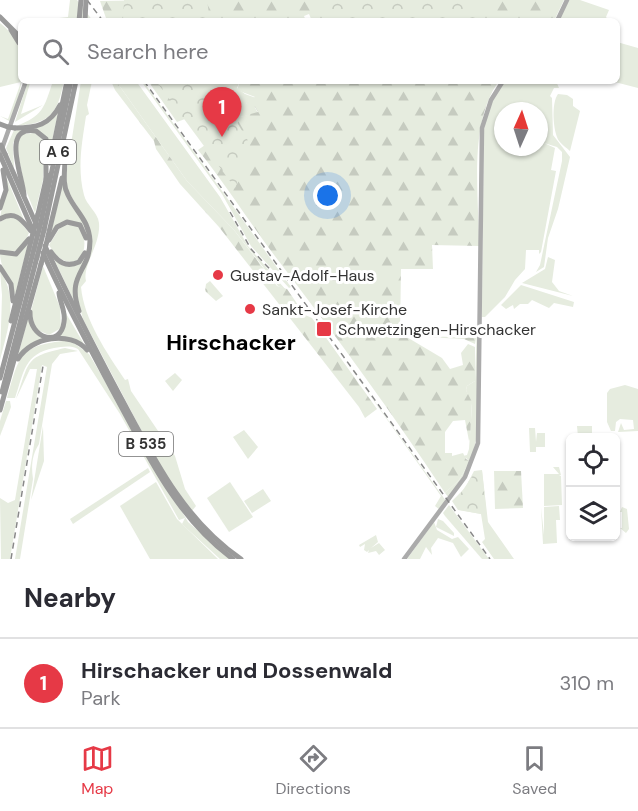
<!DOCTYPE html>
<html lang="en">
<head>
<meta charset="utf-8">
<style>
	body { margin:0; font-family:"DM Sans",sans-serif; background:#f2f2f3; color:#2b2b33 }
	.controls { position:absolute; right:18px; bottom:18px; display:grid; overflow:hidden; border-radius:9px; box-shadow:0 2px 4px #0004 }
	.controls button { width:54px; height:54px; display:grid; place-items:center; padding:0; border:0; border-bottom:2px solid #e1e1e2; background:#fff; color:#2b2b33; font:30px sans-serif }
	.compass { position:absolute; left:494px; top:102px; width:54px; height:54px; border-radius:50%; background:#fff; box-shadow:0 2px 4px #0004; rotate:3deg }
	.you { position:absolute; left:328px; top:196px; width:21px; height:21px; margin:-15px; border:4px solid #fff; border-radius:50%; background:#1a73e8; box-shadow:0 0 0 9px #1a73e833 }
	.badge { display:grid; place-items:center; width:39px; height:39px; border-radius:50%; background:#e63946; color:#fff; font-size:20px; font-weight:700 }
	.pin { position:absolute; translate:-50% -50px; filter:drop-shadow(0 2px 3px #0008) }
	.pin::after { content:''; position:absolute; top:32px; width:21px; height:18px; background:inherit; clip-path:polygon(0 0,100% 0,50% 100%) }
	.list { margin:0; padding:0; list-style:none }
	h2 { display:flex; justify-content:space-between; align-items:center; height:78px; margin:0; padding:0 24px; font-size:26px }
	h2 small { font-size:20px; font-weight:400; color:#7c7c81 }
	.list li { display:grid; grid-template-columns:39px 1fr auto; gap:18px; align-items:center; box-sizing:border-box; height:90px; padding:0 24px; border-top:2px solid #e1e1e2 }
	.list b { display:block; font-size:22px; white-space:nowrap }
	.list p { margin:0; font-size:20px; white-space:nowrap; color:#7c7c81 }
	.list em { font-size:20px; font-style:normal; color:#7c7c81 }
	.icon { flex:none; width:33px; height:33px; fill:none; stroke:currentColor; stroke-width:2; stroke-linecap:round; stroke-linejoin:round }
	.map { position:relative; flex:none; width:638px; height:559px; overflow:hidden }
	.search { position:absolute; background:#fff; box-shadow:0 2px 4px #0004; left:18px; right:18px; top:18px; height:66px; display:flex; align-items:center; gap:15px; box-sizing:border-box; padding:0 21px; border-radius:9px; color:#7c7c81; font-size:22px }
	.sheet { height:168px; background:#fff }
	nav { display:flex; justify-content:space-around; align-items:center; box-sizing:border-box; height:84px; border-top:2px solid #e1e1e2; background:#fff; font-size:16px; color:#7c7c81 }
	nav a { display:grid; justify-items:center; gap:3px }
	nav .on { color:#e63946 }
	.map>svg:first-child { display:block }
</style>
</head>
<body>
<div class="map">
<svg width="638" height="559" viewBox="0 0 638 559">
	<defs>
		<pattern id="forest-firs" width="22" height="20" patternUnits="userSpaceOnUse" patternTransform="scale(1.5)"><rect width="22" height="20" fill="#e6ecdf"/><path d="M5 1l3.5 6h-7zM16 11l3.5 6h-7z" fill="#c6cbc0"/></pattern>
		<pattern id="park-crowns" width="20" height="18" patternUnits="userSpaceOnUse" patternTransform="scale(1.5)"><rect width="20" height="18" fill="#e6ecdf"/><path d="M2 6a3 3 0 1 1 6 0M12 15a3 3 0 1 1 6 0" fill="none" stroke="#c6cbc0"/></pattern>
	</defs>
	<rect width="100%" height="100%" fill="#fff"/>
	<!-- green -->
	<g fill="#e6ecdf" fill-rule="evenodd">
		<polygon points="70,0 77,0 93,21 59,21 59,18 68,17"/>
		<polygon points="568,0 580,0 609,10 606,17 609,21 559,21"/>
		<path d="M 0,23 C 34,49 22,89 11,122 L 0,116 L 8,119 L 21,82 L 0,87 Z"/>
		<polygon points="617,42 638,48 638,88 611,81 617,81"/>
		<polygon points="28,81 48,81 30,83 21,114 43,105 15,122"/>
		<path d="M 53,81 L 64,81 C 57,115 50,123 16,126 C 43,116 44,108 53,81 Z"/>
		<path d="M 81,81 L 92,81 L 87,105 L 89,114 L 86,116 C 82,143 77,168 84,195 C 86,205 98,212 99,223 C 101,244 82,266 86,281 L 81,287 C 84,320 107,353 125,380 L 128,379 L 131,391 L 175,456 L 185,489 L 196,506 L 191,512 L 160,466 L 83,319 L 75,289 L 85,265 L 90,227 L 68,191 L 66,176 Z"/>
		<polygon points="116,81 136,81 220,197 248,246 286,290 278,286 234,230 187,181"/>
		<polygon points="141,81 143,81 291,287 289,288 251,246 222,194"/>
		<polygon points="199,81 222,81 229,84 240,81 237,88 245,94 256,98 246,103 254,106 258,113 240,117 231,115"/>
		<path d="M 504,81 L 556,81 L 559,88 L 554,88 L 550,96 L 552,98 L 553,135 L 570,157 L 558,209 L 548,238 L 544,267 L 536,272 L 540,265 L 562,161 L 562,152 L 557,147 L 544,143 L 555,148 L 551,170 L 556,171 L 541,252 L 539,254 L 539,250 L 526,250 L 525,269 L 515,280 L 505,297 L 485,317 L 482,317 L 482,304 L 484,129 L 488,109 ZM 503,111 L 539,111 L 539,147 L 503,147 Z"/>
		<path d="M 558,94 L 567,95 L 573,99 L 573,106 L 580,111 L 570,151 C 567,148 562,145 559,141 C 553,132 551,103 558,94 Z"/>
		<polygon points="59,109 48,159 49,146 37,130 18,135 13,143 14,168 6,148 14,130 36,127"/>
		<polygon points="35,133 45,142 43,180 35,213 25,188 16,144 23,134"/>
		<polygon points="7,179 25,222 20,217 0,218"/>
		<path d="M 63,181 C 66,203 87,215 88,237 C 90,262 70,274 74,301 L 54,259 L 67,266 L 79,262 C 89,252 90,239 83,226 L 69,220 L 59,224 L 51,233 Z"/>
		<path d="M 9,217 L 18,219 L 29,233 C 23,247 15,257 0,249 L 0,222 Z"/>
		<path d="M 70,223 L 81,228 C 94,259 67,277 49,245 L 61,226 Z"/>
		<path d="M 28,244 L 15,295 C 12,279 0,270 0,253 L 15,255 Z"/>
		<polygon points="548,257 555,260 552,282 559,291 573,296 522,283 545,269"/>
		<polygon points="43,266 60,307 61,328 49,335 35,329 31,311"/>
		<path d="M 0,271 C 19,298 8,329 0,360 L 2,295 Z"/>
		<polygon points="521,285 574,302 573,307 554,303 549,308 532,300 528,304 520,304 514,309 513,305 506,309 501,305"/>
		<polygon points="64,310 84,344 77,340 35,342 18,356 28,318 33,330 39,336 59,334"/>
		<polygon points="477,321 477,437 469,467 449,498 445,493 459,480 470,461 463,456 467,455 469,449 472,405 466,390 467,386 475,381"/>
		<path d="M 63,341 L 71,341 L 89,354 L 188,522 L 231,559 L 220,559 L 182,524 L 185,518 L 179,520 L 120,414 L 78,349 C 70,345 62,347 54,348 C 24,354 24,372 15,398 L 7,398 C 19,359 17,346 63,341 Z"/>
		<path d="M 65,348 L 78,351 L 60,354 L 52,364 L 39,444 C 32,455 31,466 33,479 L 20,559 L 15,559 L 47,367 L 42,365 L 10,559 L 1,559 L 0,498 L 8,503 L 15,500 L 37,369 L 30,369 L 16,399 C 30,361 24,357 65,348 Z"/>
		<polygon points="345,360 446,501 440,510 435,506 441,496"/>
		<polygon points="175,373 182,380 173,391 165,381"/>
		<polygon points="625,385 638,389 638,431 618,432 621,423 624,430 634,429 633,420 620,419 616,422 615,431 611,431 607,422 607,393 610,389"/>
		<polygon points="43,426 44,461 31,500"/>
		<polygon points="577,426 592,426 592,437 578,437"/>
		<polygon points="529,428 535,428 536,442 537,433 545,433 545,447 536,447 536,452 530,452"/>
		<polygon points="244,430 258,447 248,459 233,437"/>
		<polygon points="553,467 559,467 561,475 559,476 561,476 562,505 544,506 544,474 559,474"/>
		<polygon points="148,468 150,472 73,524 70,519"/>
		<polygon points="482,470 488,522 514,559 494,559 482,542 485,539 481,514 458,510 452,501 465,488 474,471"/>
		<polygon points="156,482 177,519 218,559 150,559 120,506"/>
		<polygon points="230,482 253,517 229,532 207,498"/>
		<polygon points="263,489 271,501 252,513 244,501"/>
		<polygon points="449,505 489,559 482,559 445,516 443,513"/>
		<polygon points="559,506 560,520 556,520 557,543 543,544 541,507 544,535 544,507"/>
		<polygon points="622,507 627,509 629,529 626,533 620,528 622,528 622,512 620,512"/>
		<polygon points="438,519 443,521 454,533 454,536 436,527"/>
		<polygon points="434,522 437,530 452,539 458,537 469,549 461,557 453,543 438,538 431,548 432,555 426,547 420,559 407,559"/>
		<polygon points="376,535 378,542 371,548 379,543 385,550 379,555 376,551 368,553 369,550 367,552 364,550 365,544 360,547 359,545"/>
	</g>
	<!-- forest -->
	<g fill="url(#forest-firs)">
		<polygon points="164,0 171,21 107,21 100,1"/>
		<polygon points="182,0 342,0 342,21 312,21 309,14 304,16 306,21 189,21"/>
		<polygon points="405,0 564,0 554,21 390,21"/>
		<polygon points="111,81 116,81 187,181 234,230 277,286 287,289 305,315 312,318 377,409 365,418 359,407 219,227 180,184 156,149 154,141 115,90"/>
		<path d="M 148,81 L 199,81 L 231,115 L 240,117 L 258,112 L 255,107 L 249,108 L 246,102 L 255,97 L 237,90 L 240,81 L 499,81 C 468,124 479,194 479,246 L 432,245 L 433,269 L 401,269 L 400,335 L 476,338 L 475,344 L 464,339 L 405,336 L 442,358 L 450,369 L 463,365 L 461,353 L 468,344 L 475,347 L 475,381 L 467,386 L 466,390 L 472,402 L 470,439 L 469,441 L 465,420 L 453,421 L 445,432 L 445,453 L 452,453 L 452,456 L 463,453 L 466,459 L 470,461 L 459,480 L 445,493 C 393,414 338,339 281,264 C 252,227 228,187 198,150 L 205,145 L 185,119 L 177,122 Z"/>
		<polygon points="6,401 10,401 11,407 0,436 0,421"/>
		<polygon points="494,471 521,471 523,508 495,509"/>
	</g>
	<!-- park -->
	<g fill="url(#park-crowns)">
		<polygon points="124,0 207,0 210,21 123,21"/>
		<polygon points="329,0 476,0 476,21 333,21"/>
		<polygon points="156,81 206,81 205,85 226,104 250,144 235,188"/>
		<polygon points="210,281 223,296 216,301 205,291 206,284"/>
		<polygon points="476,471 482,471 486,509 481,514 460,510 454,503"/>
	</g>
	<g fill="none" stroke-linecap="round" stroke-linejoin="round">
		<!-- major -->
		<g stroke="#ababab" stroke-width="4.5">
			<polyline points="557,21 567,0"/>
			<polyline points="0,154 26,81"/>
			<polyline points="404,559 465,477 478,443 482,128 491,100 503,81"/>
		</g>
		<!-- highway -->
		<g stroke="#9a9a9a" stroke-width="5">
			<polyline points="0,17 21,38"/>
			<polyline points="11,30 19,43"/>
			<polyline points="0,124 8,127"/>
			<path d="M 15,128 C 36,128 50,125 60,105"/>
			<polyline points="5,154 37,226"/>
			<polyline points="0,155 34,233"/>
			<path d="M 65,158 C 65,171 62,184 68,195 C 76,212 89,220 90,241 C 90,272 66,274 79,311"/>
			<polyline points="50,163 67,81"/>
			<path d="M 24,195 C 23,177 0,125 36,131 L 46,139 L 46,179"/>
			<polyline points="0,208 6,190 3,170"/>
			<polyline points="38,214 47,175"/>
			<path d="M 0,219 C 15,210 22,220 31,231"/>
			<polyline points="41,222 71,81"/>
			<polyline points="44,230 76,81"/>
			<polyline points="48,236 62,178"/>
			<polyline points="49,240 57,227 67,222 80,225 86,238"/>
			<path d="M 45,246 C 68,296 93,345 119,394 C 152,455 182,519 241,559"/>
			<polyline points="0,252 16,254 29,239"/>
			<path d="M 51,252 C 58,262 66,268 79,262 L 85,253"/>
			<path d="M 43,253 C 65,302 90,349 116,397 C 148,456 177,518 233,559"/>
			<polyline points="0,267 11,284 13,301"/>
			<path d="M 30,312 C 29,339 61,348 64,322 C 66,312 60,303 59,293"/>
			<polyline points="11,321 31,241"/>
			<path d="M 18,359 C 31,337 70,330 87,350"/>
			<polyline points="0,378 34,249"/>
			<polyline points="2,392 37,257"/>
			<polyline points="0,410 41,264"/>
		</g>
		<!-- rail -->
		<g stroke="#888" stroke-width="1.5" stroke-dasharray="6 4.5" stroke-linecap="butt">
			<polyline points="87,0 103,21"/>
			<polyline points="144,81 490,559"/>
			<polyline points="230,212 251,249 279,279"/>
			<polyline points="11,559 43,366"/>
		</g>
		<!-- highway-bridge -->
		<g stroke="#9a9a9a" stroke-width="5">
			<polyline points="79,21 81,0"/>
			<polyline points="85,21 86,0"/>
			<polyline points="8,127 15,128"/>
			<polyline points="1,145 5,154"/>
			<polyline points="31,241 38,214"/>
			<polyline points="34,249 41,222"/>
			<polyline points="37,257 44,230"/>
			<polyline points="41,264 48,237"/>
		</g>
	</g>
	<!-- markers -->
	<g fill="#e63946" stroke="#fff" stroke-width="2">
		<circle cx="218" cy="275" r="6"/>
		<circle cx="250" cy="309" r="6"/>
		<rect x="316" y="321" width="16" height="16" rx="3"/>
	</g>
	<g text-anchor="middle" stroke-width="6" stroke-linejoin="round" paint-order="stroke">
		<!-- shield labels -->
		<g fill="#fff" stroke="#707070" stroke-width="1.5">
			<rect x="40" y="140" width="36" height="24" rx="4.5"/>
			<rect x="119" y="432" width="54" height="24" rx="4.5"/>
		</g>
		<g font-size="15" font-weight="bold" fill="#333">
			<text x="58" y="157">A 6</text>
			<text x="146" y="449">B 535</text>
		</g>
		<!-- poi labels -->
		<g font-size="16" fill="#333" stroke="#fff" text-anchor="start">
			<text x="230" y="281">Gustav-Adolf-Haus</text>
			<text x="262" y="315">Sankt-Josef-Kirche</text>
			<text x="338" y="335">Schwetzingen-Hirschacker</text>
		</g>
		<!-- district labels -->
		<g font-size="22" font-weight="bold" fill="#000" stroke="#fff">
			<text x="231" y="350">Hirschacker</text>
		</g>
	</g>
</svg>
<div class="controls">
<button><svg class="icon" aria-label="locate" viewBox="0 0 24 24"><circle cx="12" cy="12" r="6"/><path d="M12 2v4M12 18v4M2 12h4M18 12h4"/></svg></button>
<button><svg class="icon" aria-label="layers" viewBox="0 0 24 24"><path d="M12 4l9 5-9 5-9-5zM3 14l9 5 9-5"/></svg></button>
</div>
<svg class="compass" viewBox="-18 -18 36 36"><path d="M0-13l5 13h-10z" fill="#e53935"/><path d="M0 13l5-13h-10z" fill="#7c7c81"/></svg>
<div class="you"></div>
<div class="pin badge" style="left:222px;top:137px">1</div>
<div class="search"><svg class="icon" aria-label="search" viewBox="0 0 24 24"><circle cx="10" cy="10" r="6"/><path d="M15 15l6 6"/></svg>Search here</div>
</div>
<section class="sheet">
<h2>Nearby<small></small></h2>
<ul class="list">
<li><span class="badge">1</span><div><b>Hirschacker und Dossenwald</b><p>Park</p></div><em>310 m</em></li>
</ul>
</section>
<nav>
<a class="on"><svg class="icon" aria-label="map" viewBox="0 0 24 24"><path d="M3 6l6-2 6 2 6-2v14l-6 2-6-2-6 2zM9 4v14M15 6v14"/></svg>Map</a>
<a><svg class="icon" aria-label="directions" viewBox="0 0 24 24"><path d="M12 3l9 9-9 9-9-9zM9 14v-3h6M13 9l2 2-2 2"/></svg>Directions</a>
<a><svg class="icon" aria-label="saved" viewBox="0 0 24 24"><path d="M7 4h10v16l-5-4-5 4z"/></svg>Saved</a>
</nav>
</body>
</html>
